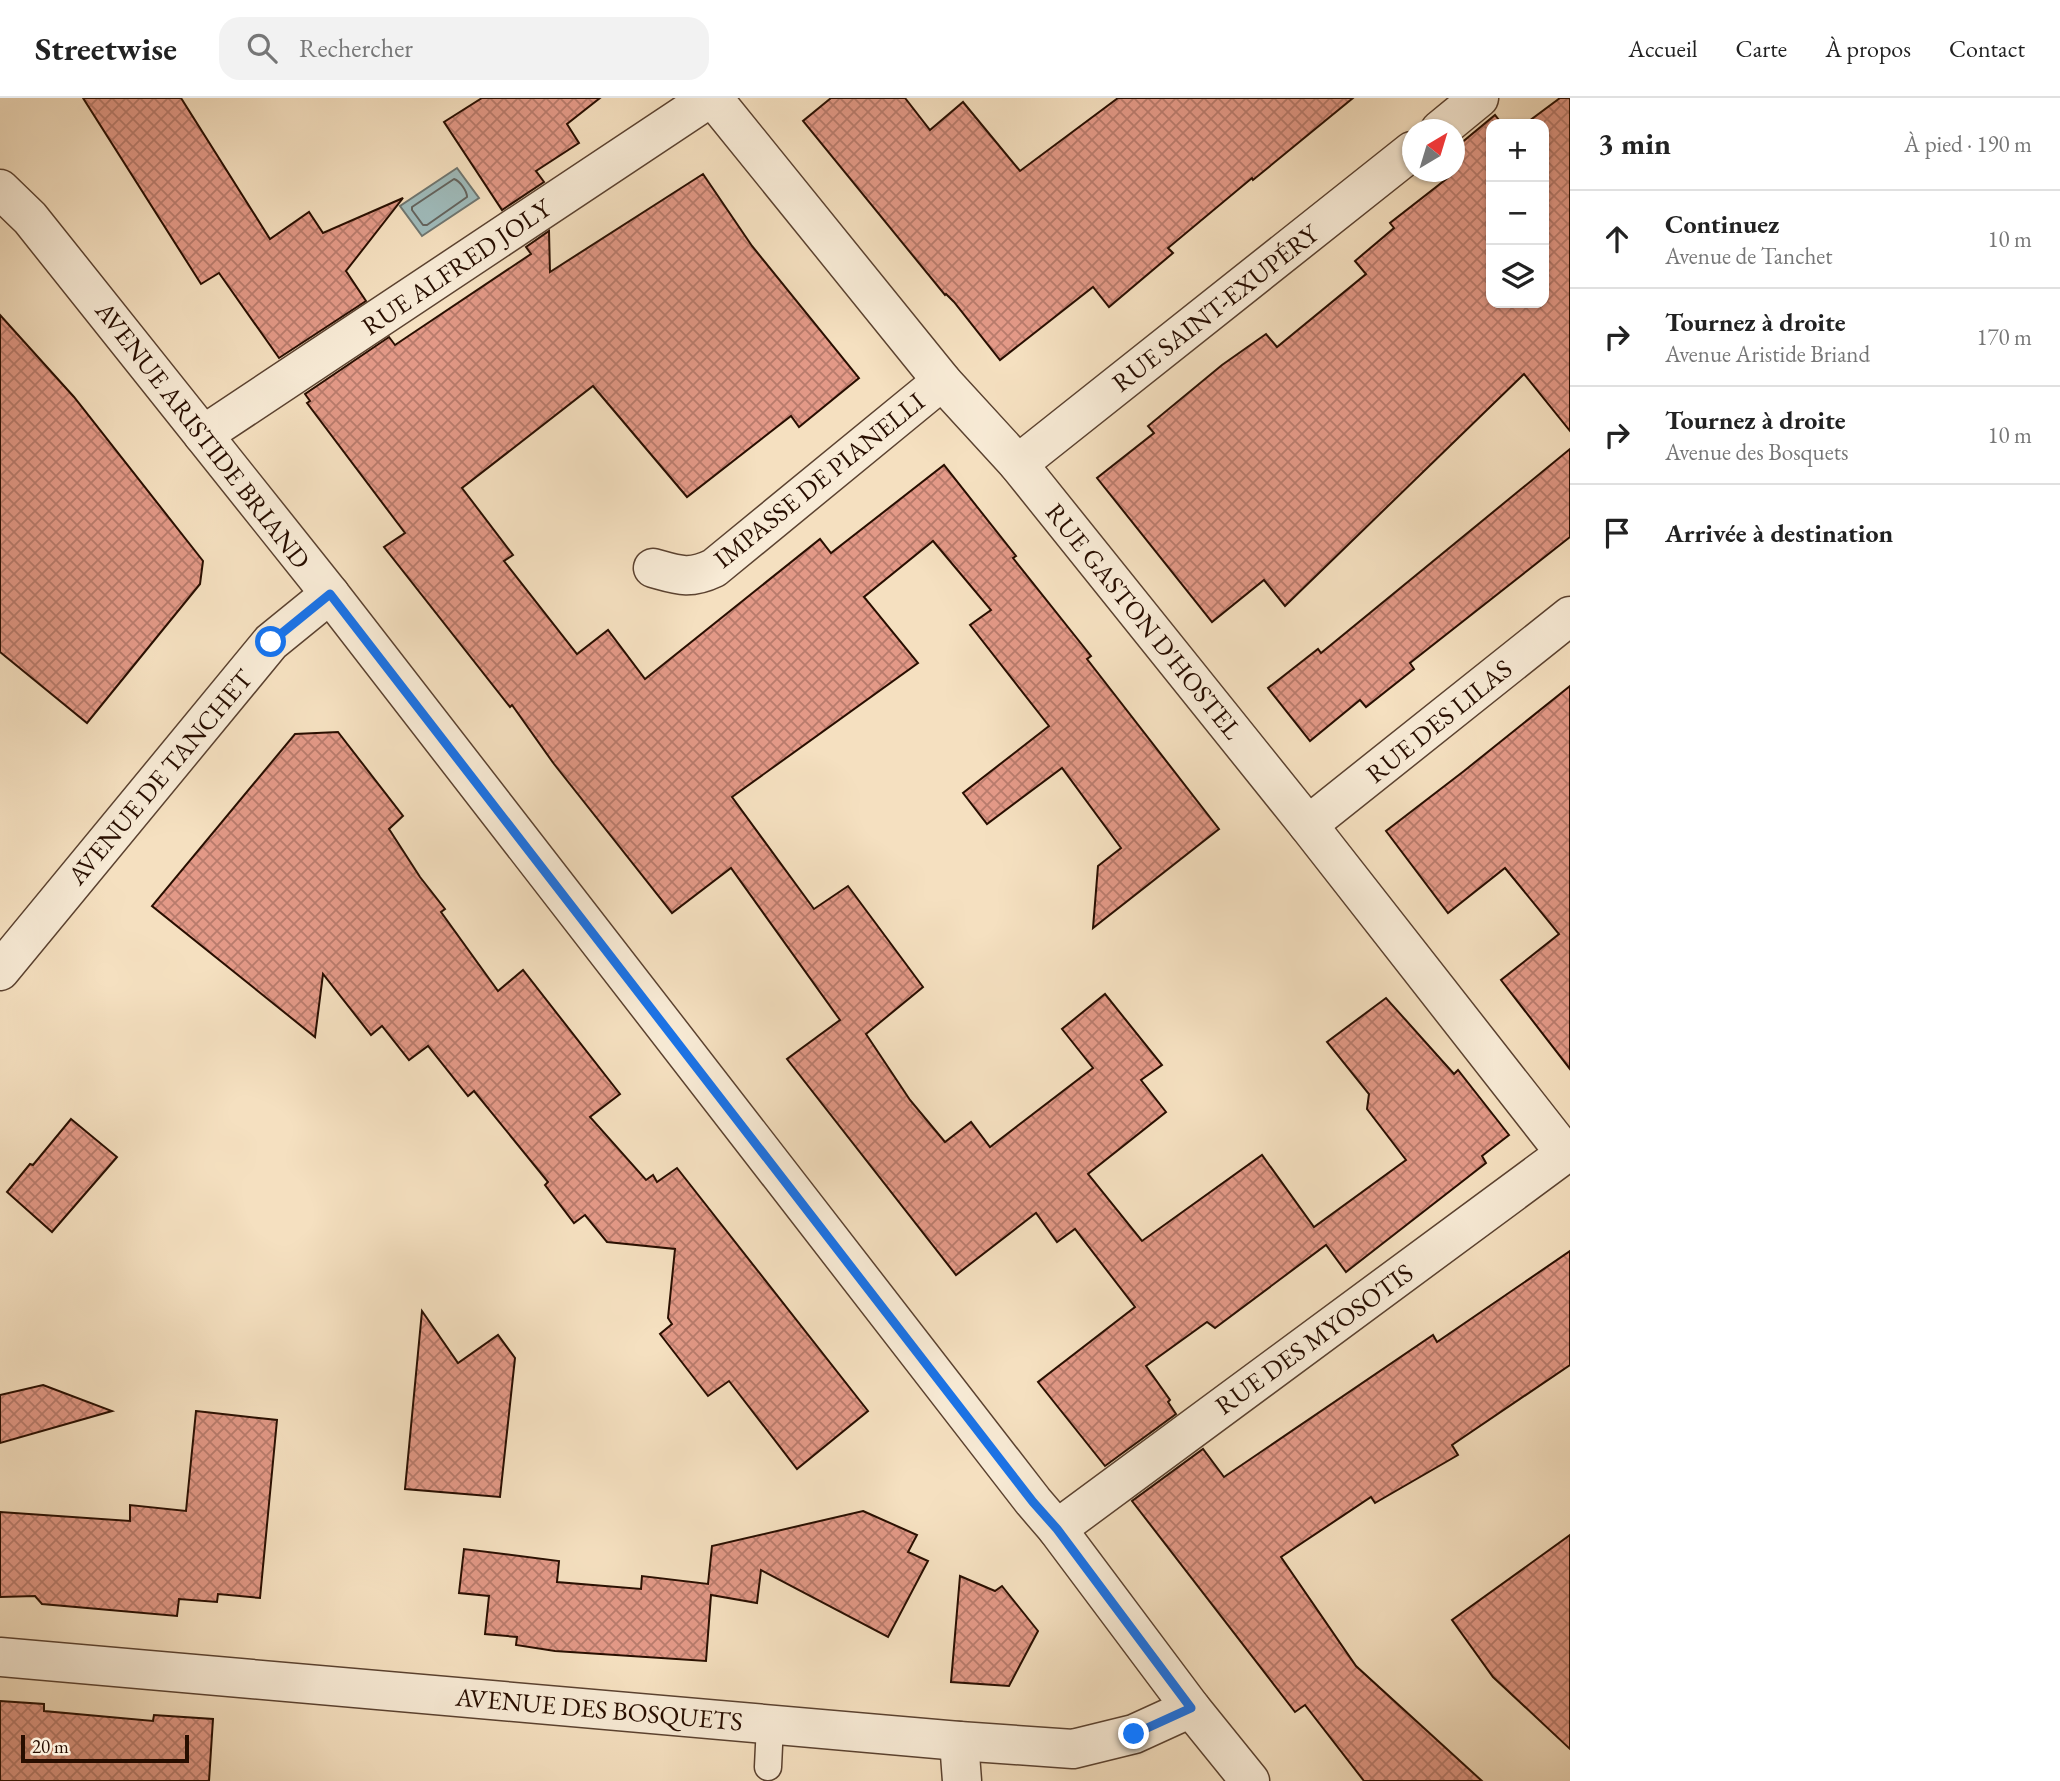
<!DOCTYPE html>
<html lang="fr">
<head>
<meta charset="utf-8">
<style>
	body { margin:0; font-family:"EB Garamond",serif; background:#f2f2f2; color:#222 }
	.controls { position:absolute; right:21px; top:21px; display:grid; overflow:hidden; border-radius:14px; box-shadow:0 2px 5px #0004 }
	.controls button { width:63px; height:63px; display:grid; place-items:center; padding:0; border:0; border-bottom:2px solid #e0e0e0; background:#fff; color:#222; font:35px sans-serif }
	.compass { position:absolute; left:1402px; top:21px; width:63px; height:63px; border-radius:50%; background:#fff; box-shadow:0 2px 5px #0004; rotate:38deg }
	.scale { position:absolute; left:21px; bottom:18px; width:168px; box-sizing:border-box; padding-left:7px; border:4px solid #280e00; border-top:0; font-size:19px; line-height:24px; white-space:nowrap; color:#280e00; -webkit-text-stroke:5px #f8ebd6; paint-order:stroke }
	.stop { position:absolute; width:21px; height:21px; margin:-16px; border:5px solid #1a73e8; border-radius:50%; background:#fff }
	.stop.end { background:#1a73e8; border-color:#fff; box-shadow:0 2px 7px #0008 }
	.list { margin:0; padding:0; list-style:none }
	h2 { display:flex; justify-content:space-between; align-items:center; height:91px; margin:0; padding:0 28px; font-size:30px }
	h2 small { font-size:23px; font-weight:400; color:#767676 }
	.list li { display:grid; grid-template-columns:46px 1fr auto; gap:21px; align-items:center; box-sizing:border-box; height:98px; padding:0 28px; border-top:2px solid #e0e0e0 }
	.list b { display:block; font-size:26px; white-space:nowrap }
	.list p { margin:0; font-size:23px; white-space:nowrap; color:#767676 }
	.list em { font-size:23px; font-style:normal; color:#767676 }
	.icon { flex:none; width:38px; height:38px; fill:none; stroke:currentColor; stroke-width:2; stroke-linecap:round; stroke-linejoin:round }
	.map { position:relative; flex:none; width:1570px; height:1683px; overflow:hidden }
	header { display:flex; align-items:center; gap:42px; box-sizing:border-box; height:98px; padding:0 35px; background:#fff; border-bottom:2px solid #e0e0e0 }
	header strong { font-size:33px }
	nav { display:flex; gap:38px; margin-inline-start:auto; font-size:24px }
	.search { width:490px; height:63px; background:#f2f2f2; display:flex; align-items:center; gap:18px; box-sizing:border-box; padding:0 24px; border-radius:21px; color:#767676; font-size:26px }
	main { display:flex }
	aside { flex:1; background:#fff }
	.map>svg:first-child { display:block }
</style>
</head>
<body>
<header>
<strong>Streetwise</strong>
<div class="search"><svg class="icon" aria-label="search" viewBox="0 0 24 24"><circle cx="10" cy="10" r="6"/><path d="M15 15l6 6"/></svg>Rechercher</div>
<nav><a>Accueil</a><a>Carte</a><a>À propos</a><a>Contact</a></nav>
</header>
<main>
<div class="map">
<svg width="1570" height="1683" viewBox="0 0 1570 1683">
	<defs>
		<pattern id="building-cross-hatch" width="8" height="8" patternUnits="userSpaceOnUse" patternTransform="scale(1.75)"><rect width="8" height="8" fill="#e39987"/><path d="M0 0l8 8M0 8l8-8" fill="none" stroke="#b87b6c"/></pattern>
	</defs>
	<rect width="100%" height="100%" fill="#f5e0c0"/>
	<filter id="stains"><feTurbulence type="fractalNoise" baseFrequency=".00286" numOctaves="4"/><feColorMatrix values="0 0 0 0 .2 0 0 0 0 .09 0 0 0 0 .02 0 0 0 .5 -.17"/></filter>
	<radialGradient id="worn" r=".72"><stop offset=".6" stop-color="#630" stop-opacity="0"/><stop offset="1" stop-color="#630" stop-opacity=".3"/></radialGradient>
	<!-- water -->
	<polygon fill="#9fbbbb" stroke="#6f7670" stroke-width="2" points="457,70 479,100 422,138 400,108"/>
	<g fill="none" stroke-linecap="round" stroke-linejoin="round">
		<!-- shore -->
		<path stroke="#64645e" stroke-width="2" d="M 454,81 C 460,83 467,93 467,99 L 427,127 L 423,127 L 412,112 L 412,109 Z"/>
	</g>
	<!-- building -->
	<g fill="url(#building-cross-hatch)" stroke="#280e00" stroke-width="2">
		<polygon points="83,0 181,0 270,141 309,114 323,135 403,100 346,173 366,203 279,260 219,175 201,186"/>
		<polygon points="482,0 600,0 567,26 579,45 536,73 544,84 502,112 444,24"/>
		<polygon points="831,0 905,0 930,32 963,4 1020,73 1118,0 1353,0 1253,82 1252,80 1168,150 1173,155 1109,209 1093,189 1000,262 954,204 946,196 945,197 803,23"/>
		<polygon points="1560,0 1570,0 1570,333 1524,276 1285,508 1264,482 1212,524 1097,380 1154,335 1148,328 1222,267 1266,236 1277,249 1366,176 1355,163 1394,130 1390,125 1454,75 1454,51 1495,17 1502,26 1491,26 1491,205 1544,205 1544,26 1525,26"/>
		<polygon points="703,76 752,148 859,280 799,329 791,318 687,399 593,288 462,390 513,457 504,463 577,556 608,532 645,581 820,441 831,455 944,367 1016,458 1013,460 1091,558 1087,561 1219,731 1093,830 1098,768 1121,750 1062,670 987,726 963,695 1049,628 970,527 991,512 933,443 864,499 918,565 732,699 814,811 848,788 923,889 866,936 910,1002 945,1044 971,1024 990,1049 1093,970 1062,931 1105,896 1162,967 1141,982 1166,1014 1088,1076 1142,1143 1262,1057 1314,1129 1406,1062 1367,1011 1369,996 1327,944 1386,900 1454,976 1458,972 1509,1037 1482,1058 1486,1065 1346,1174 1326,1147 1215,1230 1207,1224 1146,1268 1170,1302 1168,1304 1176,1316 1105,1368 1038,1284 1135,1209 1075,1131 1057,1144 1036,1115 956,1177 787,961 840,922 731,770 672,815 554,666 512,607 510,609 384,449 405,435 307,305 310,303 305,296 389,239 395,247 531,156 526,149 549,133 550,174"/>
		<polygon points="0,217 74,299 203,463 200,486 87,625 0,554"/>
		<polygon points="1570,351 1570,439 1410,565 1414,571 1366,609 1360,602 1310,643 1268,590 1318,551 1321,555"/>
		<polygon points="1570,588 1570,971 1501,882 1559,836 1505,770 1448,815 1386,733 1464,673"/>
		<polygon points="338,634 403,718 389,731 420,779 445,811 441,814 498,893 523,872 620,996 590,1019 646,1082 653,1077 657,1084 677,1070 868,1313 797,1371 729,1283 708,1298 660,1236 672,1226 668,1220 675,1151 607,1144 585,1117 574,1125 545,1087 548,1084 474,993 468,998 428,948 409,962 382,928 371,937 323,876 315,939 152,808 295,636"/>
		<polygon points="71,1021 117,1059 52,1134 7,1094 30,1066 33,1067"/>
		<polygon points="1570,1153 1570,1267 1452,1347 1458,1357 1375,1405 1371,1399 1281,1459 1356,1568 1482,1683 1364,1683 1305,1607 1295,1614 1132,1403 1203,1351 1224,1379 1433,1237 1437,1244"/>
		<polygon points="422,1213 458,1265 498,1237 515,1260 500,1399 405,1391"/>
		<polygon points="43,1287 112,1313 0,1345 0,1297"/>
		<polygon points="196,1313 277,1322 260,1500 218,1496 217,1504 179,1501 177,1518 42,1506 35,1498 0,1499 0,1414 130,1423 130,1407 186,1413"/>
		<polygon points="863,1413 917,1437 908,1454 928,1463 888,1539 761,1472 757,1505 711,1497 706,1563 555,1553 516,1547 517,1539 485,1536 489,1498 459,1495 464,1451 559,1463 557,1484 641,1491 642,1478 708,1486 712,1448"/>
		<polygon points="1570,1437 1570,1651 1493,1579 1452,1522"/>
		<polygon points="960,1478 995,1493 1002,1488 1038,1533 1009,1588 951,1584"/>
		<polygon points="0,1603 44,1606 44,1613 153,1623 154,1617 213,1621 209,1683 0,1683"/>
	</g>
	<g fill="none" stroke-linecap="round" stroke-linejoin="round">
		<!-- service casing -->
		<g stroke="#5b4230" stroke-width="29">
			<polyline id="service" points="768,1669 770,1626"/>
		</g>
		<!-- minor casing -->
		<g stroke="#5b4230" stroke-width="41">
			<g id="minor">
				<polyline points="713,0 942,283 1018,366 1308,727 1565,1055"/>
				<polyline points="1440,32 1479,0"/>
				<polyline points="0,91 30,120 330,496 1033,1403 1057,1431 1191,1610 1250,1683"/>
				<polyline points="203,337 710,0"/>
				<polyline points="1018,366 1412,53"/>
				<path d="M 653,470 C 678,477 689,482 714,470 L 942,283"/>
				<polyline points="1308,727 1570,518"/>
				<polyline points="0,873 271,544 330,496"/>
				<polyline points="1057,1431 1570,1052"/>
				<polyline points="0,1559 959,1643 1073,1651 1134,1636 1191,1610"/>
				<polyline points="959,1643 962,1683"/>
			</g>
		</g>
		<!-- service -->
		<use href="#service" stroke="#f8ebd6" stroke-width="26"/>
		<!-- minor -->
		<use href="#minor" stroke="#f8ebd6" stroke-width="38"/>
	</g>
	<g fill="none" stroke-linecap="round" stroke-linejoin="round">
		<!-- route -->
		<polyline stroke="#1a73e8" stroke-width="9" points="271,544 330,496 1033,1404 1057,1431 1191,1610 1134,1636"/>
	</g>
	<g text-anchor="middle" stroke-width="7" stroke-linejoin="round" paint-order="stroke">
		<!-- street labels -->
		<g font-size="26" fill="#280e00" stroke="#f8ebd6">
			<text transform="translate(456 169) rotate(-34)" y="9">RUE ALFRED JOLY</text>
			<text transform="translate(1215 210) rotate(-38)" y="9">RUE SAINT-EXUPÉRY</text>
			<text transform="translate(203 337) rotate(52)" y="9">AVENUE ARISTIDE BRIAND</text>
			<text transform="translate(819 382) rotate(-39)" y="9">IMPASSE DE PIANELLI</text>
			<text transform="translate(1144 523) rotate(51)" y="9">RUE GASTON D'HOSTEL</text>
			<text transform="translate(1439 623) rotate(-39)" y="9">RUE DES LILAS</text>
			<text transform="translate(160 679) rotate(-50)" y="9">AVENUE DE TANCHET</text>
			<text transform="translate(1314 1241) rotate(-36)" y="9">RUE DES MYOSOTIS</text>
			<text transform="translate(599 1611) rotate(5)" y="9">AVENUE DES BOSQUETS</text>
		</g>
	</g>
	<rect width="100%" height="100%" filter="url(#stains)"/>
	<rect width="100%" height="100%" fill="url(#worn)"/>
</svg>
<div class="controls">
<button>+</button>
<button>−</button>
<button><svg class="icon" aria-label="layers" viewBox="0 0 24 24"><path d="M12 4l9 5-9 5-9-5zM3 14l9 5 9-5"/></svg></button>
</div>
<svg class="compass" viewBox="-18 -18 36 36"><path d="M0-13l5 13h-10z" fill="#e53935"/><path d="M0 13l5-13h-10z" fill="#767676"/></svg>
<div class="scale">20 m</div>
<div class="stop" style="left:271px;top:544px"></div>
<div class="stop end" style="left:1134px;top:1636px"></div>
</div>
<aside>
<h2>3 min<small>À pied · 190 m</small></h2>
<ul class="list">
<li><svg class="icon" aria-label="ahead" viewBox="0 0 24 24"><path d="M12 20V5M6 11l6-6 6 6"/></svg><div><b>Continuez</b><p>Avenue de Tanchet</p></div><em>10 m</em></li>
<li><svg class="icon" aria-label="right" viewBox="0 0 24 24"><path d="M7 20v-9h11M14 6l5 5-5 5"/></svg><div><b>Tournez à droite</b><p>Avenue Aristide Briand</p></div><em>170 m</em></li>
<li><svg class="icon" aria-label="right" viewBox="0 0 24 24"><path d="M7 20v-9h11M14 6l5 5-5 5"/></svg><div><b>Tournez à droite</b><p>Avenue des Bosquets</p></div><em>10 m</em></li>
<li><svg class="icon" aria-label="arrive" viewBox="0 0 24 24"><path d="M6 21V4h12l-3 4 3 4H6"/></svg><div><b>Arrivée à destination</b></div></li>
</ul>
</aside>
</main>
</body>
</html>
